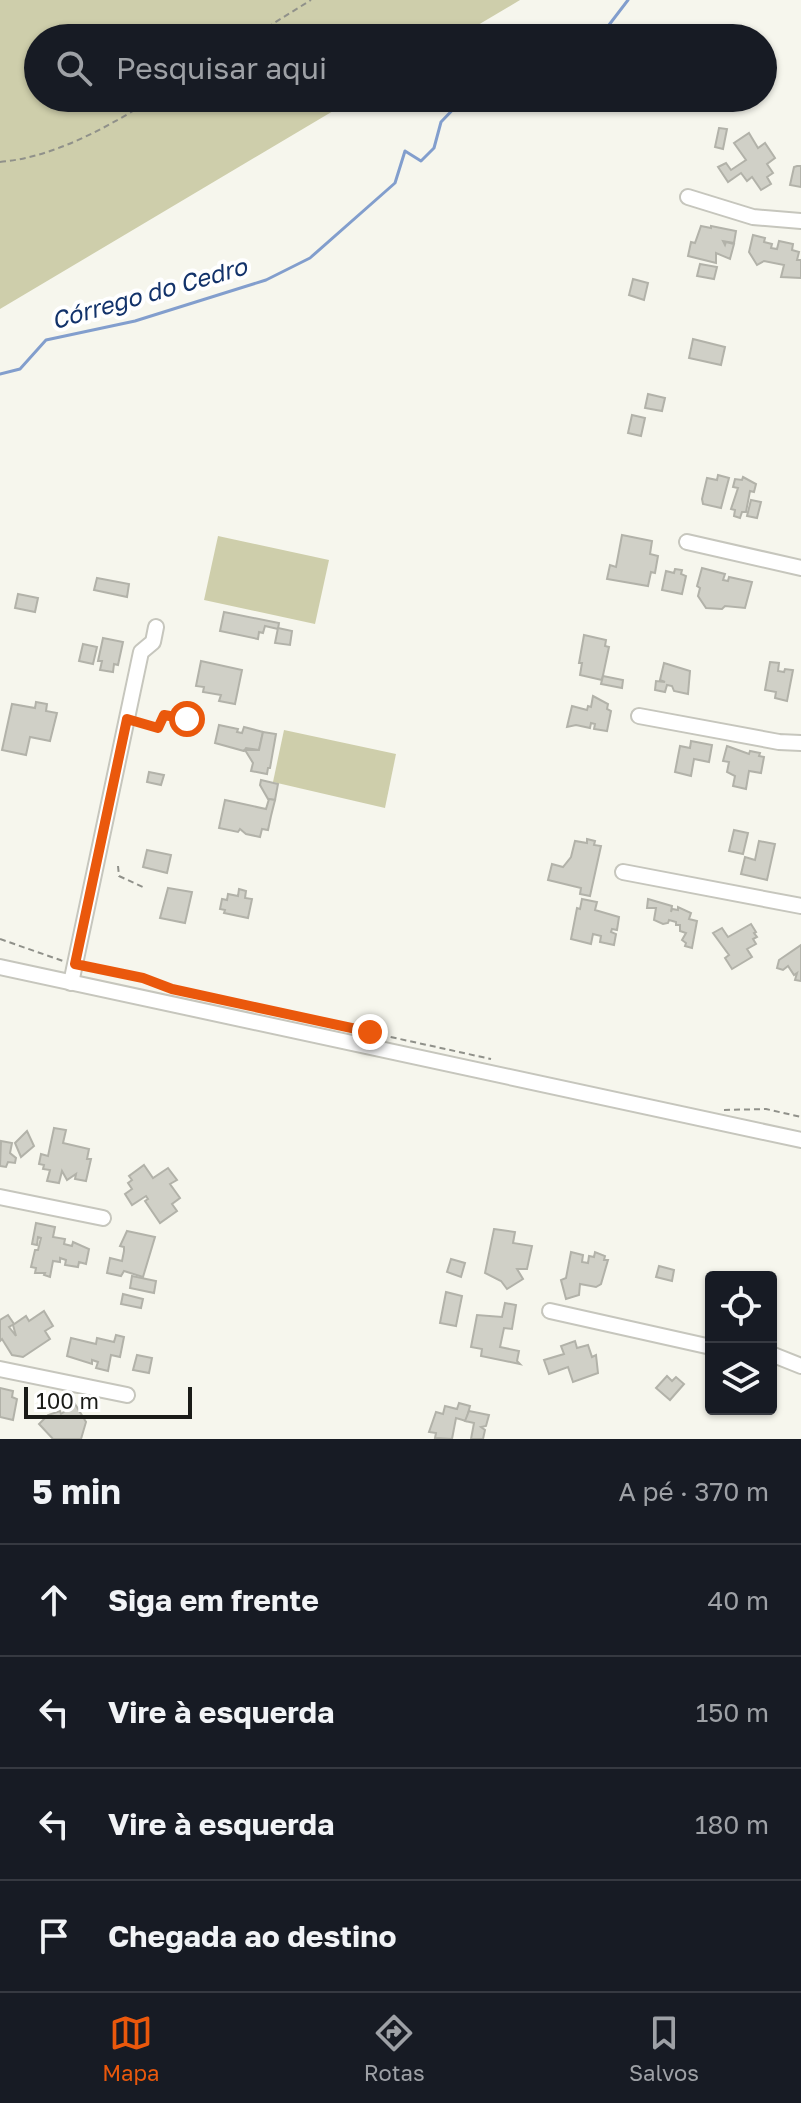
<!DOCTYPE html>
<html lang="pt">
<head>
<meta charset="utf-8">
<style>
	body { margin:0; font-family:"Golos Text",sans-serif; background:#242831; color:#f1f3f6 }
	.controls { position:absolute; right:24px; bottom:24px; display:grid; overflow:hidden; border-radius:8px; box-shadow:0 2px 6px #0004 }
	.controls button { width:72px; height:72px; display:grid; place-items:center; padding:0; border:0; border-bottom:2px solid #363941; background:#171b24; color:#f1f3f6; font:40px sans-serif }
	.scale { position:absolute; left:24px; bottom:20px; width:168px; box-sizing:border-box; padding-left:8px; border:4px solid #1a1b17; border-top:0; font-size:22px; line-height:28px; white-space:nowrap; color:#1a1b17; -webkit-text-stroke:6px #fff; paint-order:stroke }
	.stop { position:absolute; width:24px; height:24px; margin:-18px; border:6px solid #ea580c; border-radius:50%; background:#fff }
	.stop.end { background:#ea580c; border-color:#fff; box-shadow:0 2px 8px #0008 }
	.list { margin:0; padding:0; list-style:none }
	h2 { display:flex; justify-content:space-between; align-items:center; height:104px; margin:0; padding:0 32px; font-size:34px }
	h2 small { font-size:26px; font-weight:400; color:#9ea1a6 }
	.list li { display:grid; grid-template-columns:52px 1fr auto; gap:24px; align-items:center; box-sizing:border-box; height:112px; padding:0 32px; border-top:2px solid #363941 }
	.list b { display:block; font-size:30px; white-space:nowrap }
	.list em { font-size:26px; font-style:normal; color:#9ea1a6 }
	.icon { flex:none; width:44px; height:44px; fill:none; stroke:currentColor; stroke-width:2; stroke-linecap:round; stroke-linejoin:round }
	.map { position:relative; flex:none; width:801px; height:1439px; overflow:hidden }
	.search { position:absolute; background:#171b24; box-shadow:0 2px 6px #0004; left:24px; right:24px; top:24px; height:88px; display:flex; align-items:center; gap:20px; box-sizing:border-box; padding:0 28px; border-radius:44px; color:#9ea1a6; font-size:30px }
	.sheet { height:552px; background:#171b24 }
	nav { display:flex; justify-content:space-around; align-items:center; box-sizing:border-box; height:112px; border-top:2px solid #363941; background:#171b24; font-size:22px; color:#9ea1a6 }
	nav a { display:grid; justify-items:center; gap:4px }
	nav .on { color:#ea580c }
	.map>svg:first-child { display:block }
</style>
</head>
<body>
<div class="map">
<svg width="801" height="1439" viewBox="0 0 801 1439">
	<rect width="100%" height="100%" fill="#f6f6ed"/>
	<!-- green -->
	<g fill="#ceceab">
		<polygon points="0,0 520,0 456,38 38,38 38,98 355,98 0,309"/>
		<polygon points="218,536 329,560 315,624 204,600"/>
		<polygon points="284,730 396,754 385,808 273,782"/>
	</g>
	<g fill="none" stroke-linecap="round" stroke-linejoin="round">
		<!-- stream -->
		<g stroke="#829ecd" stroke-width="3">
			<polyline points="599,38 628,0"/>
			<polyline points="0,374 20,369 46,340 135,321 266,280 310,258 395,183 405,151 421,161 434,148 441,122 464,98"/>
		</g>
	</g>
	<!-- building -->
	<g fill="#d0d0c7" stroke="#b2b2a9" stroke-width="2">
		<polygon points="719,128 727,129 723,149 715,147"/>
		<polygon points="749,133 758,148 765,143 775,158 767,164 773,173 767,177 771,184 761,190 752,177 747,181 741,173 728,182 718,167 726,163 731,170 746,160 734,143"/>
		<polygon points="797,166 801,166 801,187 790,185 794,167"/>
		<polygon points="701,226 711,228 711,226 736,231 734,243 723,241 725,245 726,242 734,244 730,259 716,253 716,263 688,256 691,242 695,243"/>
		<polygon points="753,235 765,238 764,242 772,244 771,248 777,249 779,241 793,244 792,250 799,252 797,260 801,260 801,278 781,277 784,265 764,261 757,265 749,252"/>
		<polygon points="700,264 717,267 714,279 697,276"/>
		<polygon points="633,279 648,283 644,300 629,295"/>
		<polygon points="693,339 725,347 721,365 689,358"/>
		<polygon points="648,394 665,398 662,411 645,408"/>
		<polygon points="632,415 645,418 641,436 628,433"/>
		<polygon points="718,475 729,478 721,508 703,504 702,499 707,478 717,480"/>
		<polygon points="743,477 756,484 754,492 750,491 746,512 742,512 740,518 734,516 735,510 731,509 738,488 733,487 735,479 742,480"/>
		<polygon points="751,500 761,502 757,518 747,516"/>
		<polygon points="622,535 652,541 650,554 658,556 655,573 651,572 648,586 607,579 610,565 616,567"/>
		<polygon points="702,568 725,574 723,580 728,581 729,577 752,582 745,608 725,606 722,609 706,608 698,596 700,588 697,586"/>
		<polygon points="675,569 682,570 681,574 686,576 682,594 662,590 666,571 674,573"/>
		<polygon points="97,578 129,584 127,597 94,590"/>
		<polygon points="18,594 38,598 35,612 15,608"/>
		<polygon points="224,612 279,623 278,629 265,626 263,633 259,632 258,639 220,631"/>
		<polygon points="278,628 292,631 290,645 275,643"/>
		<polygon points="584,635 606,640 605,646 609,647 602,680 580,675 582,663 579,663"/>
		<polygon points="103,638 123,642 118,665 114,664 113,672 100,670 102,661 98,661"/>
		<polygon points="83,644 97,647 93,664 79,661"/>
		<polygon points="201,661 242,670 235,704 219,701 221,695 203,692 204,687 196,686"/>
		<polygon points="770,662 779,663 778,671 784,672 785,669 793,670 787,701 775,698 776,692 765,690"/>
		<polygon points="664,663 690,671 688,694 674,691 672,686 667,685 665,692 655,690 656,681 665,682 660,680"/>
		<polygon points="603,676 623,680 622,688 601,684"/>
		<polygon points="593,696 608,704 607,709 611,711 607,731 594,729 595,724 591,723 590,728 576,725 567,727 572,706 587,710 588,706 591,707"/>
		<polygon points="36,702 47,704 46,711 57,713 50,741 30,737 26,755 2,750 12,704 35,708"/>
		<polygon points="219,725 238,729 237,732 242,733 244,727 263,732 259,750 246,748 244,751 215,743"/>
		<polygon points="263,732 276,734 270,768 268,768 267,774 251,771 253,763 245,750 259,750"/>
		<polygon points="691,741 712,745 709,762 694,759 691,776 675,772 680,746 690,748"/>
		<polygon points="727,746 749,754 750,751 760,753 759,756 764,757 761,773 749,771 746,789 733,786 735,776 727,772 729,762 723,761"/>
		<polygon points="149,772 164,775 161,785 147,782"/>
		<polygon points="261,780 278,784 275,800 268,799 260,785"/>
		<polygon points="269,799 275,800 271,816 268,830 262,829 260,837 246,834 240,829 238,832 219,828 225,800 266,809"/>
		<polygon points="734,830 748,833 743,854 729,851"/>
		<polygon points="587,839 595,841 594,845 601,846 590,896 580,894 581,888 548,880 552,864 563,867 571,857 575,841 587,843"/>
		<polygon points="759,841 775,844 767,880 741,874 745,857 755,860"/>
		<polygon points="147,850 171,855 167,873 143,867"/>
		<polygon points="168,888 192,892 185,923 160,918"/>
		<polygon points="239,889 246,891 245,898 252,899 248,918 224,913 225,910 220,909 222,899 227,900 228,894 238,896"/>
		<polygon points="582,899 597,902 595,910 619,917 617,930 612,929 611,932 616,934 614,945 600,942 601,936 593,934 591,944 571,939 577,908 580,909"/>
		<polygon points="648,899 672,906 671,912 672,909 678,910 678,907 691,913 689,919 697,921 692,948 685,946 686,943 682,940 686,933 680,931 680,925 676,925 676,922 669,920 668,923 663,924 654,920 656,908 647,908"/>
		<polygon points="751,924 756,932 754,933 757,937 753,939 756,944 747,949 752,957 732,969 725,958 729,955 713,933 722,928 728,937"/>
		<polygon points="801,945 801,981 795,980 797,973 794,975 788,966 783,970 777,968 779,960"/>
		<polygon points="54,1128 66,1130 63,1143 89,1149 87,1159 91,1159 86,1181 75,1179 76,1174 67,1180 62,1171 59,1183 47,1181 50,1170 43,1169 44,1165 39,1164 41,1154 48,1156"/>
		<polygon points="27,1131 34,1146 21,1157 15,1143"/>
		<polygon points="1,1141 12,1143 10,1153 16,1158 15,1163 8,1162 6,1167 0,1166"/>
		<polygon points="144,1165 153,1178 168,1168 177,1180 170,1184 180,1198 172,1204 177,1211 160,1223 145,1201 148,1199 146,1196 132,1205 125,1194 132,1189 128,1183 132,1180 129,1176"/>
		<polygon points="36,1223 55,1227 53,1237 65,1239 64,1244 72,1246 73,1242 89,1249 86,1264 79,1262 78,1267 65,1265 66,1260 60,1258 60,1262 53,1261 50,1277 44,1275 45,1273 35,1273 36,1268 31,1267 35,1250 38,1250 41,1238 38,1237 37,1245 32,1244"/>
		<polygon points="494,1229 515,1232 513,1243 532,1246 527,1269 517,1269 523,1279 507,1289 501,1281 485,1273"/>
		<polygon points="127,1231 155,1237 143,1277 124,1271 121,1276 107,1273 110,1258 122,1261 124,1251 124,1247 120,1246"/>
		<polygon points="571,1252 583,1255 582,1262 588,1263 589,1256 594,1257 595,1252 605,1256 604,1260 608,1260 601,1284 596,1287 580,1284 579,1295 566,1299 561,1280 566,1278"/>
		<polygon points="451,1259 465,1263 461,1277 447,1272"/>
		<polygon points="659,1266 674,1270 672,1281 656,1277"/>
		<polygon points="132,1276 156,1281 154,1293 130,1288"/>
		<polygon points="446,1292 462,1296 456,1326 440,1323"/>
		<polygon points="123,1294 143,1299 141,1308 121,1304"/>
		<polygon points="505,1303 516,1305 512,1329 504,1328 500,1347 519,1351 517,1361 520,1364 481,1356 482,1349 471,1347 477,1315 502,1317"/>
		<polygon points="44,1311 53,1326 45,1331 50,1339 23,1357 12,1355 2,1339 0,1341 0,1320 8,1315 14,1324 9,1327 16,1336 13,1325 26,1316 29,1321"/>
		<polygon points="116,1335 124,1337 120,1357 111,1355 108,1371 96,1368 98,1362 92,1360 92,1364 67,1356 71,1338 96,1344 97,1338 114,1342"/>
		<polygon points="575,1341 577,1348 588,1345 592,1357 596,1355 598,1373 573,1382 568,1367 549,1374 544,1360 564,1354 561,1346"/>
		<polygon points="137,1355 152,1358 149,1373 133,1370"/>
		<polygon points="667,1376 672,1381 676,1377 684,1384 670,1400 656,1388"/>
		<polygon points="0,1388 13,1391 12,1397 17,1399 13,1420 0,1417"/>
		<polygon points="459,1403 470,1406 466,1421 456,1418 452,1439 435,1438 436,1433 429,1432 436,1412 443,1414 445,1406 457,1409"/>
		<polygon points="75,1404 86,1422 81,1439 53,1439 39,1424 48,1415 60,1411 61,1414"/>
		<polygon points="469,1411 489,1415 486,1426 481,1427 485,1430 483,1439 471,1439 474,1423 465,1421"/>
	</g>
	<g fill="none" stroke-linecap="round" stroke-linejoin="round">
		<!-- minor casing -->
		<g stroke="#c6c6bd" stroke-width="18">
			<g id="minor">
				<polyline points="688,197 753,217 801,221"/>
				<polyline points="687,542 801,568"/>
				<polyline points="639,716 779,742 801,743"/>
				<polyline points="623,872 801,906"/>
				<polyline points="0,967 801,1140"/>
				<polyline points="71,983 141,652 153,642 156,627"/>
				<polyline points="0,1197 103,1218"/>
				<polyline points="550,1311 711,1347"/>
				<polyline points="771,1354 801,1366"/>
				<polyline points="0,1369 127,1395"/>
			</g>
		</g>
		<!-- path -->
		<g stroke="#90918a" stroke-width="2" stroke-dasharray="6 4" stroke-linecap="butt">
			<polyline points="250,38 311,0"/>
			<path d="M 0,162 C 55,157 108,127 154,98"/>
			<polyline points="140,721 158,728 164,715 191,719"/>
			<polyline points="118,866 119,876 145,888"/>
			<polyline points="0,939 63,961"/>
			<polyline points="89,967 143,978 172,989 491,1059"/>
			<polyline points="724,1110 766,1109 801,1117"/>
		</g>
		<!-- minor -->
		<use href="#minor" stroke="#fff" stroke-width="14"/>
	</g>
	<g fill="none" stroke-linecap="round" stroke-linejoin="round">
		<!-- route -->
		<polyline stroke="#ea580c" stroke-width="10" points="187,719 164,715 158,728 127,719 75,964 143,978 172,989 370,1032"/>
	</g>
	<g text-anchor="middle" stroke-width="8" stroke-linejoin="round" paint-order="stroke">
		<!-- water labels -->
		<g font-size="24" font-style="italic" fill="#12326a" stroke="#fff">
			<text transform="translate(149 294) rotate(-16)" y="8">Córrego do Cedro</text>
		</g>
	</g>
</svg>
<div class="controls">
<button><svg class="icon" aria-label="locate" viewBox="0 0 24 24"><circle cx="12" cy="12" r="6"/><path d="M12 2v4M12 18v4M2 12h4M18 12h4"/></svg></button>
<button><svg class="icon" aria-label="layers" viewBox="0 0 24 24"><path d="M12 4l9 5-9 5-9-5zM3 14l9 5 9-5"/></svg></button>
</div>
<div class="scale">100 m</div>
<div class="stop" style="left:187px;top:719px"></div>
<div class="stop end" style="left:370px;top:1032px"></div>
<div class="search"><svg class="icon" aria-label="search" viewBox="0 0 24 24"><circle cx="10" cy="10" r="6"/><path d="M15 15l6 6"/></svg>Pesquisar aqui</div>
</div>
<section class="sheet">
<h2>5 min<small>A pé · 370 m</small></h2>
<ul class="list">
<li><svg class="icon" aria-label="ahead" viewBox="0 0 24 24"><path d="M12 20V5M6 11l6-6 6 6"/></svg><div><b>Siga em frente</b></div><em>40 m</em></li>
<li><svg class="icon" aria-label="left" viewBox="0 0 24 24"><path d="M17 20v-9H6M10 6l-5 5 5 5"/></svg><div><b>Vire à esquerda</b></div><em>150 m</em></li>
<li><svg class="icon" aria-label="left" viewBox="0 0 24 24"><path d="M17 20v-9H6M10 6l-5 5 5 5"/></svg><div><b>Vire à esquerda</b></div><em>180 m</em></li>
<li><svg class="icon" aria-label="arrive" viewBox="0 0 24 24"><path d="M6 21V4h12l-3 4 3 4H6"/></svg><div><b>Chegada ao destino</b></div></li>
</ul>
</section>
<nav>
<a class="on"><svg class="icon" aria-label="map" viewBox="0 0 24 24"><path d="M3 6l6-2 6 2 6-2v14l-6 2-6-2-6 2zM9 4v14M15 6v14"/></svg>Mapa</a>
<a><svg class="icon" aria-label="directions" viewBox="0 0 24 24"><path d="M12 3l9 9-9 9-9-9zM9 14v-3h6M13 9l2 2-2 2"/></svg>Rotas</a>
<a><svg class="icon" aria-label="saved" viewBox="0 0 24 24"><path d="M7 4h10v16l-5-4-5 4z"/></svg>Salvos</a>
</nav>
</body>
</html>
